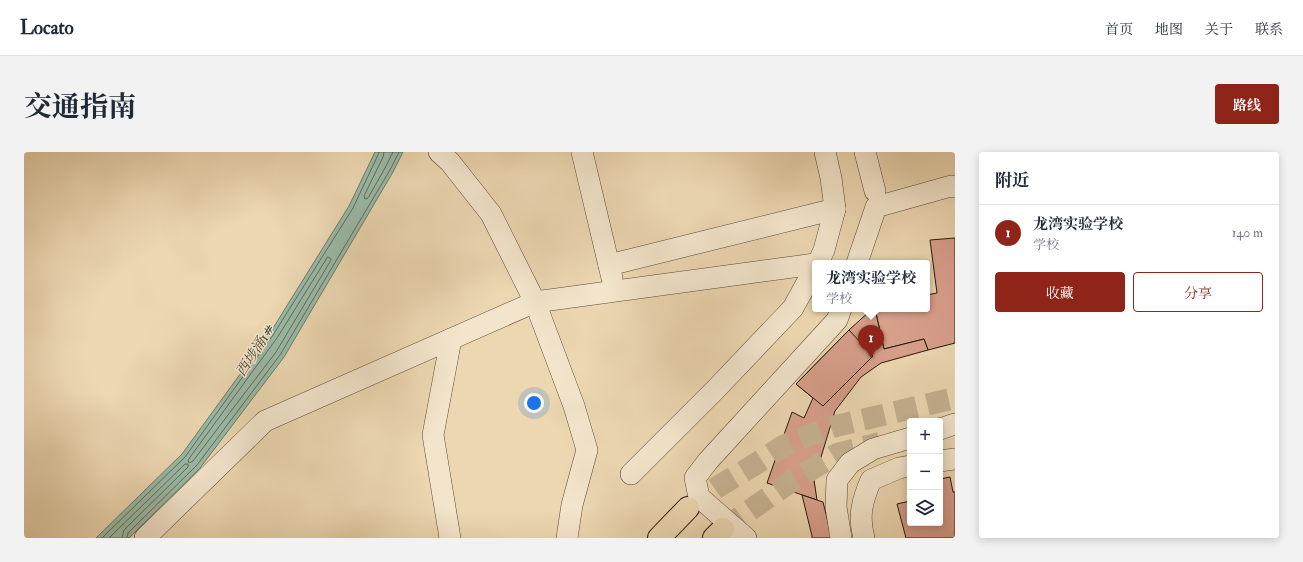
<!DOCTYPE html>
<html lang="zh">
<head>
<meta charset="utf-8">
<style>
	body { margin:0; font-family:"IM FELL Double Pica","Noto Serif SC",serif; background:#f2f2f3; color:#1f2937 }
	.controls { position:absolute; right:12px; bottom:12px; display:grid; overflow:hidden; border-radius:4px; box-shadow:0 2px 10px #0003 }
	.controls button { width:36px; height:36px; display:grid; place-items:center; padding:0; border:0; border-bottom:1px solid #e0e1e3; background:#fff; color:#1f2937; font:20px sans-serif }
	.you { position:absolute; left:510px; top:251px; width:14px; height:14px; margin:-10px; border:3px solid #fff; border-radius:50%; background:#1a73e8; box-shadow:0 0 0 6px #1a73e833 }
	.badge { display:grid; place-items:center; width:26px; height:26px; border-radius:50%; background:#8f2418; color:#fff; font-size:13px; font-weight:700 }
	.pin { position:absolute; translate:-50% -33px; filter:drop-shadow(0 1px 2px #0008) }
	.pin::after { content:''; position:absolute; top:21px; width:14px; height:12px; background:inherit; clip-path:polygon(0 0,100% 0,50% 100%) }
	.popup { position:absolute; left:788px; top:108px; width:118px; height:52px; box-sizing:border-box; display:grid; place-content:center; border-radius:4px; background:#fff; filter:drop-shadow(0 1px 3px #0005); font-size:13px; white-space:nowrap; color:#747a83 }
	.popup b { font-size:15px; color:#1f2937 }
	.popup::after { content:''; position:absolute; left:50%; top:100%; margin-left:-8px; border:8px solid transparent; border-top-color:#fff }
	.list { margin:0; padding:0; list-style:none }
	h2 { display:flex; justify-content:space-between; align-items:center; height:52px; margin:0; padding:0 16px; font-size:17px }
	h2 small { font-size:13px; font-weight:400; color:#747a83 }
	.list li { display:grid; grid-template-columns:26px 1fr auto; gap:12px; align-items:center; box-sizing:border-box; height:56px; padding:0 16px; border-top:1px solid #e0e1e3 }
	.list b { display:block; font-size:15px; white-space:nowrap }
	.list p { margin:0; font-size:13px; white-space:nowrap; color:#747a83 }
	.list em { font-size:13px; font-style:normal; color:#747a83 }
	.actions { display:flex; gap:8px; padding:12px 16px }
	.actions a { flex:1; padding:9px 0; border:1px solid #8f2418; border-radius:4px; text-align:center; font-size:14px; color:#8f2418 }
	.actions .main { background:#8f2418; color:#fff }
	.icon { flex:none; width:22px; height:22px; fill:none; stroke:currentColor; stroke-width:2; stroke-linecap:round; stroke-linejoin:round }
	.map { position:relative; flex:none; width:931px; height:386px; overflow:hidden; border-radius:4px }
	header { display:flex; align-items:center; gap:24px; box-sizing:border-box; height:56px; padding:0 20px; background:#fff; border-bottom:1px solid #e0e1e3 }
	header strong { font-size:19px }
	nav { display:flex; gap:22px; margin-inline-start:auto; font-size:14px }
	.intro { display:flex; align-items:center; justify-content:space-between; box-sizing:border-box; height:96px; padding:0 24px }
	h1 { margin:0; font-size:28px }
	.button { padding:10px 18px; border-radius:4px; background:#8f2418; color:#fff; font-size:14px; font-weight:700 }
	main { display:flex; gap:24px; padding:0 24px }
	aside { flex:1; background:#fff; border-radius:4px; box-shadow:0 2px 10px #0003 }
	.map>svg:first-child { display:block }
</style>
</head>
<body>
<header>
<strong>Locato</strong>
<nav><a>首页</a><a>地图</a><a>关于</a><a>联系</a></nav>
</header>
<div class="intro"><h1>交通指南</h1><a class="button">路线</a></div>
<main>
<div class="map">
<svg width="931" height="386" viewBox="0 0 931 386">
	<rect width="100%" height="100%" fill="#ecd7b1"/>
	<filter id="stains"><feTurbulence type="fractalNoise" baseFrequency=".005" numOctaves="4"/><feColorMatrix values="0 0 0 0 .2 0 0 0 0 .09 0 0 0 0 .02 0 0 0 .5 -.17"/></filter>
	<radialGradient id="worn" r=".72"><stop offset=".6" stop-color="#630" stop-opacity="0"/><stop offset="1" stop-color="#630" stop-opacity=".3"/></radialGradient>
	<!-- water -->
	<polygon fill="#99baa7" stroke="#6c7a69" points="351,0 379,0 369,20 260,205 176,316 105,386 72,386 158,302 246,181 325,54"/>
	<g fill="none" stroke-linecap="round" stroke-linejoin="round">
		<!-- shore -->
		<g stroke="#616a5a" stroke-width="1">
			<polyline points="360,0 359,5 340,44 341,47 344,46 361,16 369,0"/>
			<polygon points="304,105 306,106 307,108 252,200 169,309 165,311 164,308 253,186"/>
			<polyline points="78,386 161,305 249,183 329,56 354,3 355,0"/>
			<polyline points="85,386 161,312 164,312 164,315 100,378 98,386"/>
			<polyline points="103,386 104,381 173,313 256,203 366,18 375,0"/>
		</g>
	</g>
	<!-- building -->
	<g fill="#d89f8b" stroke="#291a0d">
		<polygon points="931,86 931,191 904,198 900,187 860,197 851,157 903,157 903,143 913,141 906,88"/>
		<polygon points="848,157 851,157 860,197 900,187 904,198 857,211 837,225 811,259 790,328 793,348 743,331 768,260 780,266 789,246 772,232 825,178"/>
		<polygon points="825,178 849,204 799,254 772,232"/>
		<polygon points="926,325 929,340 931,340 931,386 882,386 873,352 886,349 886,371 916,371 916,327"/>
		<polygon points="778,343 799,350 808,386 788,386 788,384"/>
	</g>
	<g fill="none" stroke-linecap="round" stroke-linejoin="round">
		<!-- major-tunnel -->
		<g stroke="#c5b190" stroke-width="22" stroke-dasharray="22 11" stroke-linecap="butt">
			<polyline points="664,356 695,334 730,313 759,294 786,283 812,274 931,246"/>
			<polyline points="699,377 765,331 813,302 856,291"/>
		</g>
		<!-- minor casing -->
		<g stroke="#5a4936" stroke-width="22">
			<g id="minor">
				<polyline points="415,0 426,10 467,62 511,150 791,112"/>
				<polyline points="558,0 588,126"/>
				<polyline points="841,0 851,39"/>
				<polyline points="794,111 800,98 811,57 807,26 801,0"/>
				<polyline points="833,111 852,55 927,34 931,35"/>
				<polyline points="585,113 811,57"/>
				<polyline points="916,277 931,272"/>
				<polyline points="916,309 931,307"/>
				<polyline points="607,322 691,238 769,156 791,116"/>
				<polyline points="121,386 241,269 511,150 550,254 563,298 548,353 543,386"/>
				<polyline points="426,386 409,283 427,187"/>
				<polyline points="722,386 675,345 671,326 684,309 813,168 817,157"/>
				<polyline points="817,386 812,355 813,328 826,311 849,297 886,286"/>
				<path d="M 840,386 C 834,364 838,349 847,328 L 875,316 L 886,314"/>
			</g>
		</g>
		<!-- major casing -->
		<g stroke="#291a0d" stroke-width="24">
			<g id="major">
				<polyline points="635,386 664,356"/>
				<polyline points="690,386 699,377"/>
			</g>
		</g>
		<!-- minor -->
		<use href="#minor" stroke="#f3e5cc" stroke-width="21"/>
		<!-- major -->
		<use href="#major" stroke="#ecd7b1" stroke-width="22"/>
	</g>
	<g text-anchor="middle" stroke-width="3" stroke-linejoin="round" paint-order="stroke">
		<!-- water labels -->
		<g font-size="14" font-style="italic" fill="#4b4a3b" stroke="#f3e5cc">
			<text transform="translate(231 198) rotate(-57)" y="5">西埗涌1#</text>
		</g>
	</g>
	<rect width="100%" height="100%" filter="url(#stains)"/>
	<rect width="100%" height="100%" fill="url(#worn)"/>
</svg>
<div class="controls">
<button>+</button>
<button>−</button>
<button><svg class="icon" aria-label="layers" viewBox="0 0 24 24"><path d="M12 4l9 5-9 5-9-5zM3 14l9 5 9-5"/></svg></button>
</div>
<div class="you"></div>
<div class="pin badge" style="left:847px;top:206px">1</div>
<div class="popup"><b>龙湾实验学校</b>学校</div>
</div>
<aside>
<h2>附近<small></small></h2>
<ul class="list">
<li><span class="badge">1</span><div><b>龙湾实验学校</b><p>学校</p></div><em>140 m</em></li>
</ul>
<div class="actions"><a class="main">收藏</a><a>分享</a></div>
</aside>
</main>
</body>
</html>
